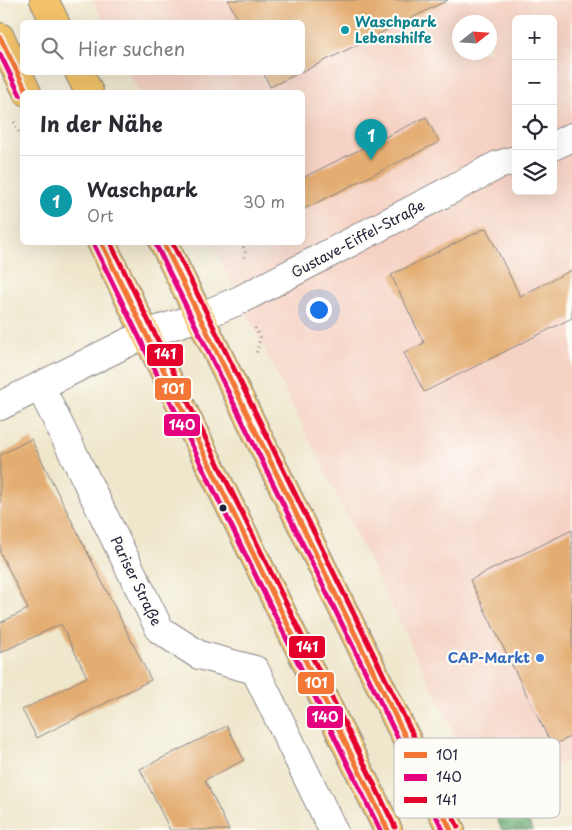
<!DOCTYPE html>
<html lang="de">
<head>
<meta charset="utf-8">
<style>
	body { margin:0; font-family:"Playpen Sans",sans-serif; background:#f2f2f3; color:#2b2b33 }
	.controls { position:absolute; right:15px; top:15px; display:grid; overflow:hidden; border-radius:8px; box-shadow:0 5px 20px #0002 }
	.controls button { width:45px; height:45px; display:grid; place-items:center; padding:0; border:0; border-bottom:1px solid #e1e1e2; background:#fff; color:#2b2b33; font:25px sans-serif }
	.compass { position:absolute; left:452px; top:15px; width:45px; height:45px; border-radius:50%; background:#fff; box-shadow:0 5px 20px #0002; rotate:73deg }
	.you { position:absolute; left:318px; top:309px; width:18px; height:18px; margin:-12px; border:4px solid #fff; border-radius:50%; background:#1a73e8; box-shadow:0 0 0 8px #1a73e833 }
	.badge { display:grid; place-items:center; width:32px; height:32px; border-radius:50%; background:#0b8043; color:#fff; font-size:16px; font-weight:700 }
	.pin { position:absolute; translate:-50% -41px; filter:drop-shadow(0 1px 2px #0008) }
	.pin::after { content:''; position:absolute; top:26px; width:18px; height:15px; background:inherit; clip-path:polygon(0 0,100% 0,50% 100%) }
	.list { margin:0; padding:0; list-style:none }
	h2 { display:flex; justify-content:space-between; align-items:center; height:65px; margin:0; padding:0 20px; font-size:21px }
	h2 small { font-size:16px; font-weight:400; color:#7c7c81 }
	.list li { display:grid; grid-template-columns:32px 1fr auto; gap:15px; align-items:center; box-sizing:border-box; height:90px; padding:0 20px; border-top:1px solid #e1e1e2 }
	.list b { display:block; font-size:19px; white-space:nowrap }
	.list p { margin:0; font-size:16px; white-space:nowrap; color:#7c7c81 }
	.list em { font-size:16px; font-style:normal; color:#7c7c81 }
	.icon { flex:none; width:28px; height:28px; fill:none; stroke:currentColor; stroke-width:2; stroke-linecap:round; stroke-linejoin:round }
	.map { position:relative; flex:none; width:572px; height:830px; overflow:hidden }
	.search { position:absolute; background:#fff; box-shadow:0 5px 20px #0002; left:20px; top:20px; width:285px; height:55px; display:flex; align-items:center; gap:12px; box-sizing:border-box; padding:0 18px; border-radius:8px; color:#7c7c81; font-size:19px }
	.panel { position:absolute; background:#fff; box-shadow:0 5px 20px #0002; left:20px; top:90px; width:285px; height:155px; border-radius:8px }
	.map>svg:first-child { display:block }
</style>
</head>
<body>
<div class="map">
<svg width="572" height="830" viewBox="0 0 572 830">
	<defs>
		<pattern id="forest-crowns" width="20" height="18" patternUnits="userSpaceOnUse" patternTransform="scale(1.25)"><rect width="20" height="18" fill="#67aa6f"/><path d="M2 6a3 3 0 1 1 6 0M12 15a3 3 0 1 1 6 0" fill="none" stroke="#548a5c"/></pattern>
	</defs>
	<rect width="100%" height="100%" fill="#fdfcf7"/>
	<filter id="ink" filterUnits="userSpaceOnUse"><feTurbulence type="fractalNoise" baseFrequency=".02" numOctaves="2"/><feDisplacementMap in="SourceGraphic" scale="10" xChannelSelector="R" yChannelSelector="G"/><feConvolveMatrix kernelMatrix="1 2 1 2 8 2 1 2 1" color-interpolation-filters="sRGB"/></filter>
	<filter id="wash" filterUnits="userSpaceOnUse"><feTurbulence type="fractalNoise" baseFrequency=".0096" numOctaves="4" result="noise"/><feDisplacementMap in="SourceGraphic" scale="20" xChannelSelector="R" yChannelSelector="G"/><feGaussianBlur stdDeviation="1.12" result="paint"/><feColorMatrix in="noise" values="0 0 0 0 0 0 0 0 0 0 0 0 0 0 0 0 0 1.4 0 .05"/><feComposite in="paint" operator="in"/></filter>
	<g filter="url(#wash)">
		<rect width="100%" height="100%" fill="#efe7cc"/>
		<!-- built -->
		<path fill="#f5d2c3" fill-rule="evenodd" d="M 93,0 L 572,0 L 572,760 L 487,799 L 212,243 L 302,242 L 302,92 L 139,92 L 129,73 L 302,72 L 302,22 L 104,22 ZM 516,19 L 553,19 L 553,191 L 516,191 ZM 460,22 L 490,22 L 490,52 L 460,52 Z"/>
		<!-- forest -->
		<polygon fill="url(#forest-crowns)" stroke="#465" points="512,786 533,830 502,830 487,799"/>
		<g id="blocks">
			<!-- building -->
			<g fill="#e3ad72">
				<polygon points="228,0 448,0 302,72 302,22 239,22"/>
				<polygon points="263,72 301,72 270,87"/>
				<polygon points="426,117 439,142 302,210 302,178"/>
				<polygon points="486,228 520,296 572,270 572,318 424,392 404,353 424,343 391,275"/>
				<polygon points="31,439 151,680 37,738 22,710 87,677 61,624 0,653 0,623 28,609 0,552 0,455"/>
				<polygon points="572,530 572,736 552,746 470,580"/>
				<polygon points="227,726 244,760 205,780 229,830 170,830 140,769"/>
			</g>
		</g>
	</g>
	<g filter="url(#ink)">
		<use href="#blocks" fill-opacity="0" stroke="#888484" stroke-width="1"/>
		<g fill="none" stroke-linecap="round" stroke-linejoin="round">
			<!-- minor casing -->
			<g stroke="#888484" stroke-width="30">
				<g id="minor">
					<polyline points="553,146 572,137"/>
					<polyline points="40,386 160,630 199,655 255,670 333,830"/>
					<polyline points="0,406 145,334 199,317 240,300 498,165 516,160"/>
				</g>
			</g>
			<!-- primary casing -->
			<g stroke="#888484" stroke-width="30">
				<g id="primary">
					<polyline points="44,0 55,22"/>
					<polyline points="0,37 27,92"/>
					<polyline points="79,72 89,92"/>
					<polyline points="101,242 388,830"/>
					<polyline points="163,242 451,830"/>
				</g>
			</g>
			<!-- path -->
			<g stroke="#888484" stroke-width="3" stroke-dasharray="1 4" stroke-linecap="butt">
				<polyline points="14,122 22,139"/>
				<polyline points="242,242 245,252 243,261"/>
				<polyline points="255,328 260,337 256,355"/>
			</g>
			<!-- minor -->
			<use href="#minor" stroke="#fff" stroke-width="28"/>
			<!-- primary -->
			<use href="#primary" stroke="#f2c36a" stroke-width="28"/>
			<!-- bus-1 casing -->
			<g stroke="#fdfcf7" stroke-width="9">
				<g id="bus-1">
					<polyline points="0,37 27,92"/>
					<polyline points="101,242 388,830"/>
					<polyline points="163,242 451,830"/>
				</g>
			</g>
			<!-- bus-2 casing -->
			<g stroke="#fdfcf7" stroke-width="9">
				<g id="bus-2">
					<polyline points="0,54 20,95"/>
					<polyline points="94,245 380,830"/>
					<polyline points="156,245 443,830"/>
				</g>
			</g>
			<!-- bus-3 casing -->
			<g stroke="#fdfcf7" stroke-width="9">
				<g id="bus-3">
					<polyline points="110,242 395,827"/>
					<polyline points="172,242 458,827"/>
				</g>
			</g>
			<!-- bus-1 -->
			<use href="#bus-1" stroke="#f37636" stroke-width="5"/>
			<!-- bus-2 -->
			<use href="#bus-2" stroke="#e5007d" stroke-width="5"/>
			<!-- bus-3 -->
			<use href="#bus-3" stroke="#e4002b" stroke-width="5"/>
		</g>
	</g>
	<!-- markers -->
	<circle fill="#0f9aa8" stroke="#fdfcf7" stroke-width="2" cx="345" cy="30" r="5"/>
	<circle fill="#22223b" stroke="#fdfcf7" stroke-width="2" cx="223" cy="508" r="4.5"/>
	<circle fill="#3f7fe0" stroke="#fdfcf7" stroke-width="2" cx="540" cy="658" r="5"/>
	<g text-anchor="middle" stroke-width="4.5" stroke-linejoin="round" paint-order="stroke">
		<!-- culture labels -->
		<g font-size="14" font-weight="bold" fill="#0d838f" stroke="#fdfcf7" text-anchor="start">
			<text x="355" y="27">Waschpark<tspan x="355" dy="16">Lebenshilfe</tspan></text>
		</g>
		<!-- street labels -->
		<g font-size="14" fill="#22223b" stroke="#fdfcf7">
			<text transform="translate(358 239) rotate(-28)" y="5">Gustave-Eiffel-Straße</text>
			<text transform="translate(136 581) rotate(64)" y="5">Pariser Straße</text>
		</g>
		<!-- shop labels -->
		<g font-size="14" font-weight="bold" fill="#366cbe" stroke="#fdfcf7" text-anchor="end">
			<text x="530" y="663">CAP-Markt</text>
		</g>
	</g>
	<!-- legend -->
	<rect x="394" y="738" width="166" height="80" rx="8" fill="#fdfcf7" stroke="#bbbbbf" stroke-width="1"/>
	<rect x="404" y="752" width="23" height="6" fill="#f37636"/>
	<rect x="404" y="774" width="23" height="7" fill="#e5007d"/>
	<rect x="404" y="797" width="23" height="6" fill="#e4002b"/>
	<g font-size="14" fill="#22223b">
		<text x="436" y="760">101</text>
		<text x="436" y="782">140</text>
		<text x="436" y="805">141</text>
	</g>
	<g stroke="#fdfcf7" stroke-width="2">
		<rect x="146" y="343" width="38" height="24" rx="5" fill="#e4002b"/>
		<rect x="154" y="377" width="38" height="24" rx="5" fill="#f37636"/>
		<rect x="163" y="413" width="38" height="24" rx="5" fill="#e5007d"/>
		<rect x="288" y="635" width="38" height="24" rx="5" fill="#e4002b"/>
		<rect x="297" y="671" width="38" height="24" rx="5" fill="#f37636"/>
		<rect x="306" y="705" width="38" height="24" rx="5" fill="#e5007d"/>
	</g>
	<g font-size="14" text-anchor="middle" font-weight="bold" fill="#fff">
		<text x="165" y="359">141</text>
		<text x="173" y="394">101</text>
		<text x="182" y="430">140</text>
		<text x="307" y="652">141</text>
		<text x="316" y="688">101</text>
		<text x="325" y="722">140</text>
	</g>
</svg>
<div class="controls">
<button>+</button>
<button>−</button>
<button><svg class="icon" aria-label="locate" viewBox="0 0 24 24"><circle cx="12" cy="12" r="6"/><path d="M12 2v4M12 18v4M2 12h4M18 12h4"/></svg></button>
<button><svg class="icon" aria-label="layers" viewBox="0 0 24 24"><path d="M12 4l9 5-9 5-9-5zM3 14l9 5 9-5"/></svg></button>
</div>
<svg class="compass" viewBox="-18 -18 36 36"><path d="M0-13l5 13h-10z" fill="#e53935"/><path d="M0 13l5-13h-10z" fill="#7c7c81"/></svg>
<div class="you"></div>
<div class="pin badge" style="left:371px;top:160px;background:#0f9aa8">1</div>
<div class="search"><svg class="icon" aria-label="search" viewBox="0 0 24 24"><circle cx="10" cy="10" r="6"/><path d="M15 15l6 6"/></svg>Hier suchen</div>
<section class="panel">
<h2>In der Nähe<small></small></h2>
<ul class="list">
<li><span class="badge" style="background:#0f9aa8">1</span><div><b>Waschpark</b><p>Ort</p></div><em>30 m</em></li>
</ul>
</section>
</div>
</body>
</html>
